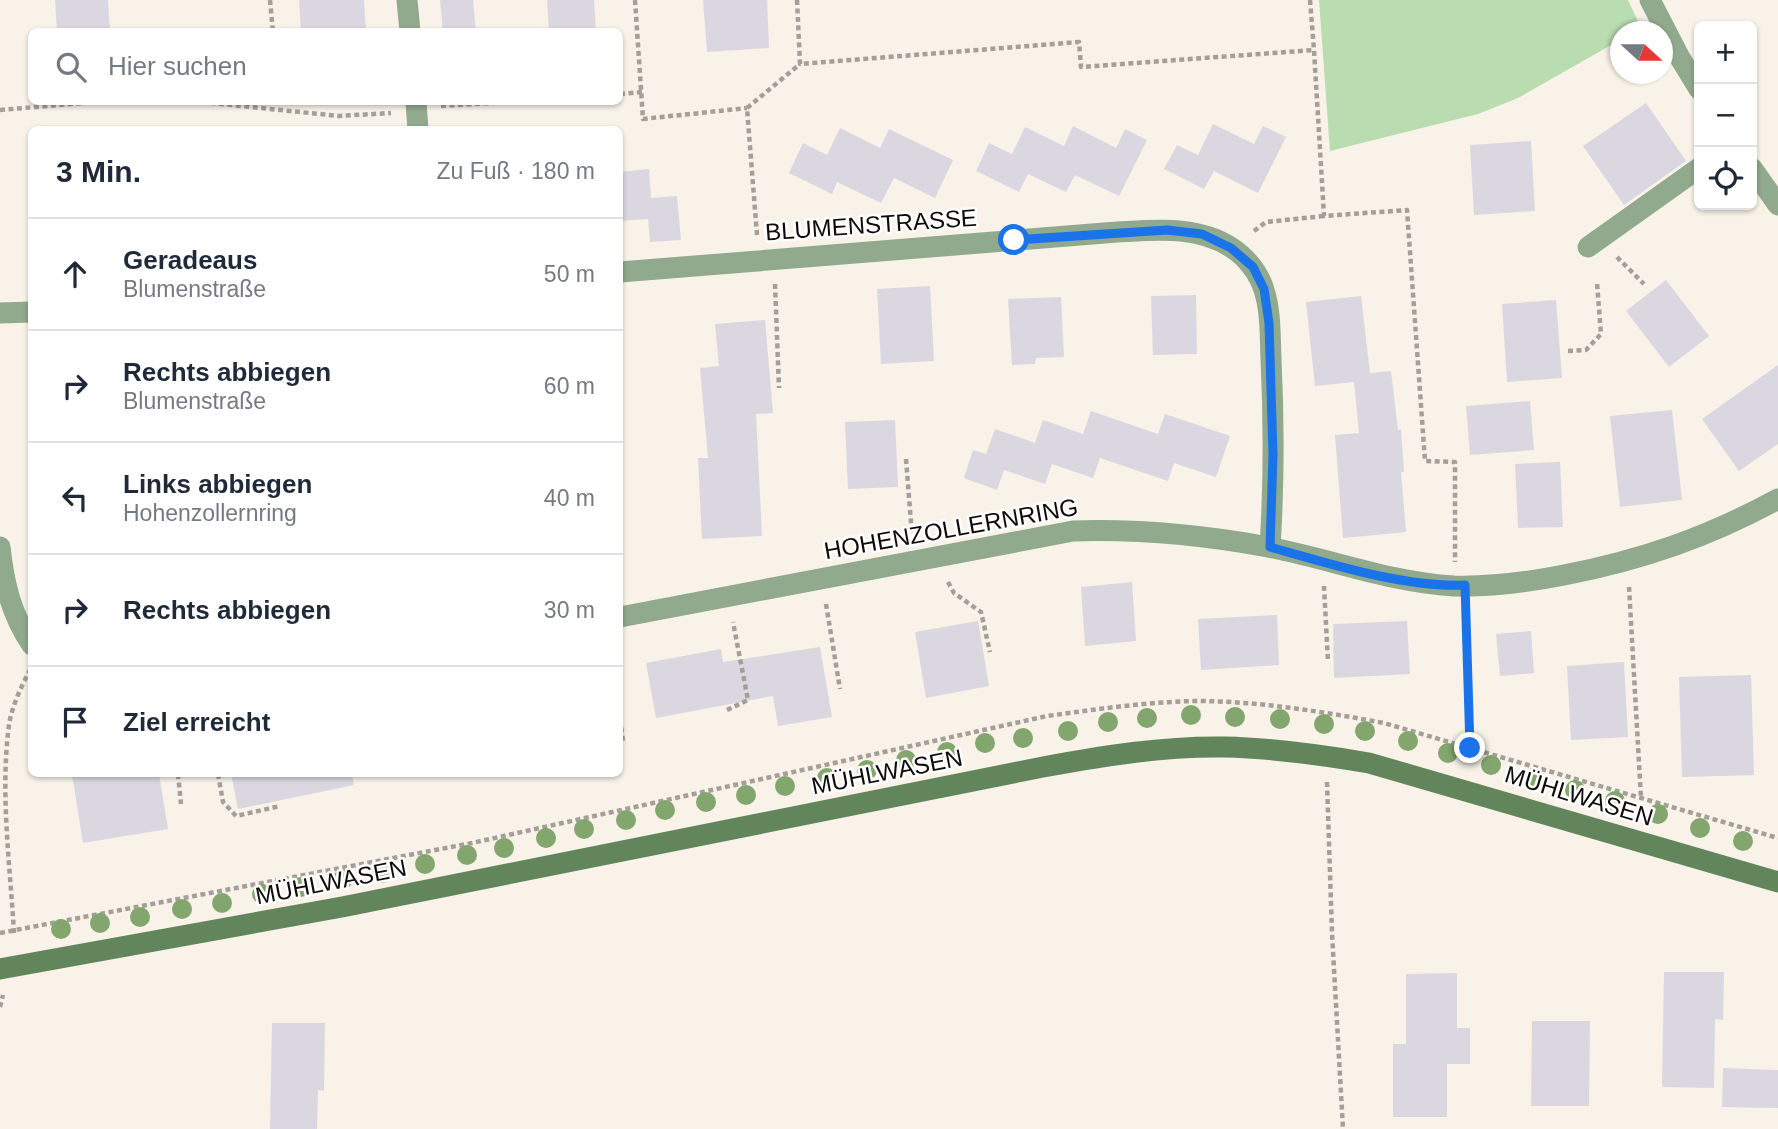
<!DOCTYPE html>
<html lang="de">
<head>
<meta charset="utf-8">
<style>
	body { margin:0; font-family:Helvetica,sans-serif; background:#f2f2f3; color:#1f2937 }
	.controls { position:absolute; right:21px; top:21px; display:grid; overflow:hidden; border-radius:10px; box-shadow:0 2px 5px #0004 }
	.controls button { width:63px; height:63px; display:grid; place-items:center; padding:0; border:0; border-bottom:2px solid #e0e1e3; background:#fff; color:#1f2937; font:35px sans-serif }
	.compass { position:absolute; left:1610px; top:21px; width:63px; height:63px; border-radius:50%; background:#fff; box-shadow:0 2px 5px #0004; rotate:111deg }
	.stop { position:absolute; width:21px; height:21px; margin:-16px; border:5px solid #1a73e8; border-radius:50%; background:#fff }
	.stop.end { background:#1a73e8; border-color:#fff; box-shadow:0 2px 7px #0008 }
	.list { margin:0; padding:0; list-style:none }
	h2 { display:flex; justify-content:space-between; align-items:center; height:91px; margin:0; padding:0 28px; font-size:30px }
	h2 small { font-size:23px; font-weight:400; color:#747a83 }
	.list li { display:grid; grid-template-columns:46px 1fr auto; gap:21px; align-items:center; box-sizing:border-box; height:112px; padding:0 28px; border-top:2px solid #e0e1e3 }
	.list b { display:block; font-size:26px; white-space:nowrap }
	.list p { margin:0; font-size:23px; white-space:nowrap; color:#747a83 }
	.list em { font-size:23px; font-style:normal; color:#747a83 }
	.icon { flex:none; width:38px; height:38px; fill:none; stroke:currentColor; stroke-width:2; stroke-linecap:round; stroke-linejoin:round }
	.map { position:relative; flex:none; width:1778px; height:1129px; overflow:hidden }
	.search { position:absolute; background:#fff; box-shadow:0 2px 5px #0004; left:28px; top:28px; width:595px; height:77px; display:flex; align-items:center; gap:18px; box-sizing:border-box; padding:0 24px; border-radius:10px; color:#747a83; font-size:26px }
	.panel { position:absolute; background:#fff; box-shadow:0 2px 5px #0004; left:28px; top:126px; width:595px; height:651px; border-radius:10px }
	.map>svg:first-child { display:block }
</style>
</head>
<body>
<div class="map">
<svg width="1778" height="1129" viewBox="0 0 1778 1129">
	<rect width="100%" height="100%" fill="#f8f2e9"/>
	<!-- green -->
	<polygon fill="#b9dcb1" points="1319,0 1628,0 1641,28 1634,31 1620,32 1620,40 1518,98 1478,114 1330,151"/>
	<!-- building -->
	<g fill="#dbd7e0">
		<polygon points="55,0 108,0 110,32 57,32"/>
		<polygon points="299,0 364,0 366,32 301,32"/>
		<polygon points="440,0 473,0 476,32 443,32"/>
		<polygon points="547,0 594,0 596,32 549,32"/>
		<polygon points="703,0 767,0 769,48 707,52"/>
		<polygon points="1646,103 1686,161 1624,205 1583,146"/>
		<polygon points="1213,124 1254,144 1263,126 1286,137 1258,193 1214,171 1204,189 1164,169 1177,145 1198,155"/>
		<polygon points="1073,126 1116,148 1125,129 1147,140 1119,196 1075,175 1066,192 1028,174 1019,192 976,171 989,143 1012,154 1025,127 1064,146"/>
		<polygon points="840,128 880,148 889,129 953,160 935,198 894,178 881,203 837,182 832,194 789,173 803,143 827,155"/>
		<polygon points="1531,141 1535,211 1474,215 1470,145"/>
		<polygon points="649,169 651,198 677,196 681,240 650,242 648,219 620,221 620,172"/>
		<polygon points="1666,280 1709,336 1669,367 1626,311"/>
		<polygon points="930,286 934,361 881,364 877,289"/>
		<polygon points="1196,295 1197,354 1153,355 1151,296"/>
		<polygon points="1361,296 1370,373 1391,371 1398,430 1401,429 1404,472 1401,472 1406,532 1343,538 1335,435 1359,433 1354,382 1315,386 1306,302"/>
		<polygon points="1061,297 1064,357 1036,358 1035,364 1012,365 1008,299"/>
		<polygon points="1556,300 1562,378 1507,382 1502,304"/>
		<polygon points="765,320 773,413 756,414 762,536 702,539 698,458 708,458 700,368 719,366 715,324"/>
		<polygon points="1778,365 1778,444 1739,471 1702,419"/>
		<polygon points="1530,401 1534,450 1470,455 1466,406"/>
		<polygon points="1672,410 1682,500 1620,507 1610,416"/>
		<polygon points="1091,411 1158,434 1165,414 1230,436 1216,477 1174,463 1168,481 1100,458 1093,478 1052,464 1045,484 1004,470 997,490 964,478 973,450 986,454 995,429 1035,443 1043,420 1083,434"/>
		<polygon points="895,420 898,487 848,489 845,422"/>
		<polygon points="1560,462 1563,527 1518,528 1515,464"/>
		<polygon points="1132,582 1136,641 1085,646 1081,587"/>
		<polygon points="1277,615 1279,665 1201,670 1198,619"/>
		<polygon points="978,621 989,686 926,698 915,632"/>
		<polygon points="1407,621 1410,674 1334,678 1333,624"/>
		<polygon points="1531,631 1534,673 1500,676 1496,634"/>
		<polygon points="820,647 832,717 778,726 773,696 656,718 646,663 721,649 723,662"/>
		<polygon points="1624,662 1628,737 1571,740 1567,666"/>
		<polygon points="1751,675 1754,775 1682,777 1679,677"/>
		<polygon points="72,774 159,774 168,829 83,843"/>
		<polygon points="231,774 352,774 354,785 238,809"/>
		<polygon points="1664,972 1724,972 1723,1020 1715,1019 1714,1088 1662,1087"/>
		<polygon points="1457,973 1457,1028 1470,1028 1470,1064 1447,1064 1447,1117 1393,1117 1393,1044 1406,1044 1406,974"/>
		<polygon points="1532,1021 1590,1021 1589,1106 1531,1106"/>
		<polygon points="272,1023 325,1023 324,1091 318,1090 317,1129 270,1129"/>
		<polygon points="1723,1068 1778,1070 1778,1108 1722,1107"/>
	</g>
	<g fill="none" stroke-linecap="round" stroke-linejoin="round">
		<!-- path -->
		<g stroke="#a4a099" stroke-width="4.5" stroke-dasharray="5 3.5" stroke-linecap="butt">
			<polyline points="270,0 273,32"/>
			<polyline points="635,0 643,119 747,108"/>
			<polyline points="797,0 800,64 1079,42 1081,67 1314,50 1324,216 1407,210 1425,461 1455,462 1455,562"/>
			<polyline points="1310,0 1314,50"/>
			<polyline points="620,94 642,92"/>
			<polyline points="202,102 339,116 391,113"/>
			<polyline points="441,106 507,102"/>
			<polyline points="0,110 95,102"/>
			<polyline points="1254,231 1266,222 1324,216"/>
			<polyline points="757,235 747,108 800,64"/>
			<polyline points="1617,257 1644,284"/>
			<polyline points="775,284 779,388"/>
			<polyline points="1568,351 1586,350 1601,334 1597,283"/>
			<polyline points="906,459 912,535"/>
			<polyline points="948,582 954,593 981,612 990,652"/>
			<polyline points="1324,586 1328,662"/>
			<polyline points="1629,587 1641,798"/>
			<polyline points="826,604 840,689"/>
			<polyline points="1466,611 1470,748"/>
			<polyline points="727,710 748,700 733,622"/>
			<polyline points="620,719 623,741 620,742"/>
			<polyline points="178,774 181,804"/>
			<polyline points="218,774 223,802 236,816 280,806"/>
			<polyline points="1327,782 1332,933 1343,1129"/>
			<path d="M 0,933 L 472,843 L 1047,716 C 1099,709 1151,701 1203,701 C 1264,702 1324,712 1384,723 L 1778,838"/>
			<path d="M 14,933 C 10,864 0,793 9,725 C 12,706 21,687 30,670"/>
			<polyline points="0,1007 3,995"/>
		</g>
		<!-- street -->
		<g stroke="#91a98c" stroke-width="21">
			<polyline points="407,0 410,32"/>
			<polyline points="1650,0 1680,58 1699,89"/>
			<polyline points="416,102 418,130"/>
			<polyline points="1752,168 1778,205"/>
			<polyline points="1588,247 1699,168"/>
			<path d="M 620,272 L 1117,232 C 1155,230 1198,225 1232,248 C 1246,257 1259,273 1264,290 C 1271,311 1270,337 1271,359 C 1274,422 1274,484 1270,547"/>
			<polyline points="0,313 32,312"/>
			<path d="M 0,547 C 4,584 11,614 32,645"/>
			<path d="M 620,617 L 1073,531 C 1138,529 1203,535 1268,547 C 1331,559 1388,582 1454,586 C 1491,587 1529,582 1564,575 C 1642,560 1708,537 1778,499"/>
		</g>
		<!-- secondary -->
		<path stroke="#62855b" stroke-width="21" d="M 0,969 L 342,907 L 1043,767 C 1103,756 1163,746 1225,747 C 1273,748 1322,755 1369,763 L 1778,882"/>
	</g>
	<!-- trees -->
	<g fill="#82a66e">
		<circle cx="1191" cy="715" r="10"/>
		<circle cx="1235" cy="717" r="10"/>
		<circle cx="1147" cy="718" r="10"/>
		<circle cx="1280" cy="719" r="10"/>
		<circle cx="1108" cy="722" r="10"/>
		<circle cx="1324" cy="724" r="10"/>
		<circle cx="1068" cy="731" r="10"/>
		<circle cx="1365" cy="731" r="10"/>
		<circle cx="1023" cy="738" r="10"/>
		<circle cx="1408" cy="741" r="10"/>
		<circle cx="985" cy="743" r="10"/>
		<circle cx="947" cy="752" r="10"/>
		<circle cx="1448" cy="753" r="10"/>
		<circle cx="906" cy="760" r="10"/>
		<circle cx="1491" cy="765" r="10"/>
		<circle cx="867" cy="770" r="10"/>
		<circle cx="827" cy="778" r="10"/>
		<circle cx="1534" cy="778" r="10"/>
		<circle cx="785" cy="786" r="10"/>
		<circle cx="1575" cy="790" r="10"/>
		<circle cx="746" cy="795" r="10"/>
		<circle cx="1615" cy="801" r="10"/>
		<circle cx="706" cy="802" r="10"/>
		<circle cx="665" cy="810" r="10"/>
		<circle cx="1658" cy="814" r="10"/>
		<circle cx="626" cy="820" r="10"/>
		<circle cx="1700" cy="828" r="10"/>
		<circle cx="584" cy="829" r="10"/>
		<circle cx="546" cy="838" r="10"/>
		<circle cx="1743" cy="841" r="10"/>
		<circle cx="504" cy="848" r="10"/>
		<circle cx="467" cy="855" r="10"/>
		<circle cx="425" cy="864" r="10"/>
		<circle cx="382" cy="873" r="10"/>
		<circle cx="343" cy="879" r="10"/>
		<circle cx="301" cy="887" r="10"/>
		<circle cx="262" cy="894" r="10"/>
		<circle cx="222" cy="903" r="10"/>
		<circle cx="182" cy="909" r="10"/>
		<circle cx="140" cy="917" r="10"/>
		<circle cx="100" cy="923" r="10"/>
		<circle cx="61" cy="929" r="10"/>
	</g>
	<g fill="none" stroke-linecap="round" stroke-linejoin="round">
		<!-- route -->
		<path stroke="#1a73e8" stroke-width="9" d="M 1014,240 L 1167,230 L 1202,234 L 1231,248 L 1253,267 L 1264,289 L 1269,323 L 1273,455 L 1270,547 C 1327,563 1405,588 1465,585 L 1470,748"/>
	</g>
	<g text-anchor="middle" stroke-width="5" stroke-linejoin="round" paint-order="stroke">
		<!-- street labels -->
		<g font-size="24" fill="#0e0c0a" stroke="#fff">
			<text transform="translate(871 225) rotate(-4)" y="8">BLUMENSTRASSE</text>
			<text transform="translate(951 529) rotate(-10)" y="8">HOHENZOLLERNRING</text>
			<text transform="translate(887 772) rotate(-11)" y="8">MÜHLWASEN</text>
			<text transform="translate(1579 796) rotate(17)" y="8">MÜHLWASEN</text>
			<text transform="translate(331 882) rotate(-11)" y="8">MÜHLWASEN</text>
		</g>
	</g>
</svg>
<div class="controls">
<button>+</button>
<button>−</button>
<button><svg class="icon" aria-label="locate" viewBox="0 0 24 24"><circle cx="12" cy="12" r="6"/><path d="M12 2v4M12 18v4M2 12h4M18 12h4"/></svg></button>
</div>
<svg class="compass" viewBox="-18 -18 36 36"><path d="M0-13l5 13h-10z" fill="#e53935"/><path d="M0 13l5-13h-10z" fill="#747a83"/></svg>
<div class="stop" style="left:1014px;top:240px"></div>
<div class="stop end" style="left:1470px;top:748px"></div>
<div class="search"><svg class="icon" aria-label="search" viewBox="0 0 24 24"><circle cx="10" cy="10" r="6"/><path d="M15 15l6 6"/></svg>Hier suchen</div>
<section class="panel">
<h2>3 Min.<small>Zu Fuß · 180 m</small></h2>
<ul class="list">
<li><svg class="icon" aria-label="ahead" viewBox="0 0 24 24"><path d="M12 20V5M6 11l6-6 6 6"/></svg><div><b>Geradeaus</b><p>Blumenstraße</p></div><em>50 m</em></li>
<li><svg class="icon" aria-label="right" viewBox="0 0 24 24"><path d="M7 20v-9h11M14 6l5 5-5 5"/></svg><div><b>Rechts abbiegen</b><p>Blumenstraße</p></div><em>60 m</em></li>
<li><svg class="icon" aria-label="left" viewBox="0 0 24 24"><path d="M17 20v-9H6M10 6l-5 5 5 5"/></svg><div><b>Links abbiegen</b><p>Hohenzollernring</p></div><em>40 m</em></li>
<li><svg class="icon" aria-label="right" viewBox="0 0 24 24"><path d="M7 20v-9h11M14 6l5 5-5 5"/></svg><div><b>Rechts abbiegen</b></div><em>30 m</em></li>
<li><svg class="icon" aria-label="arrive" viewBox="0 0 24 24"><path d="M6 21V4h12l-3 4 3 4H6"/></svg><div><b>Ziel erreicht</b></div></li>
</ul>
</section>
</div>
</body>
</html>
